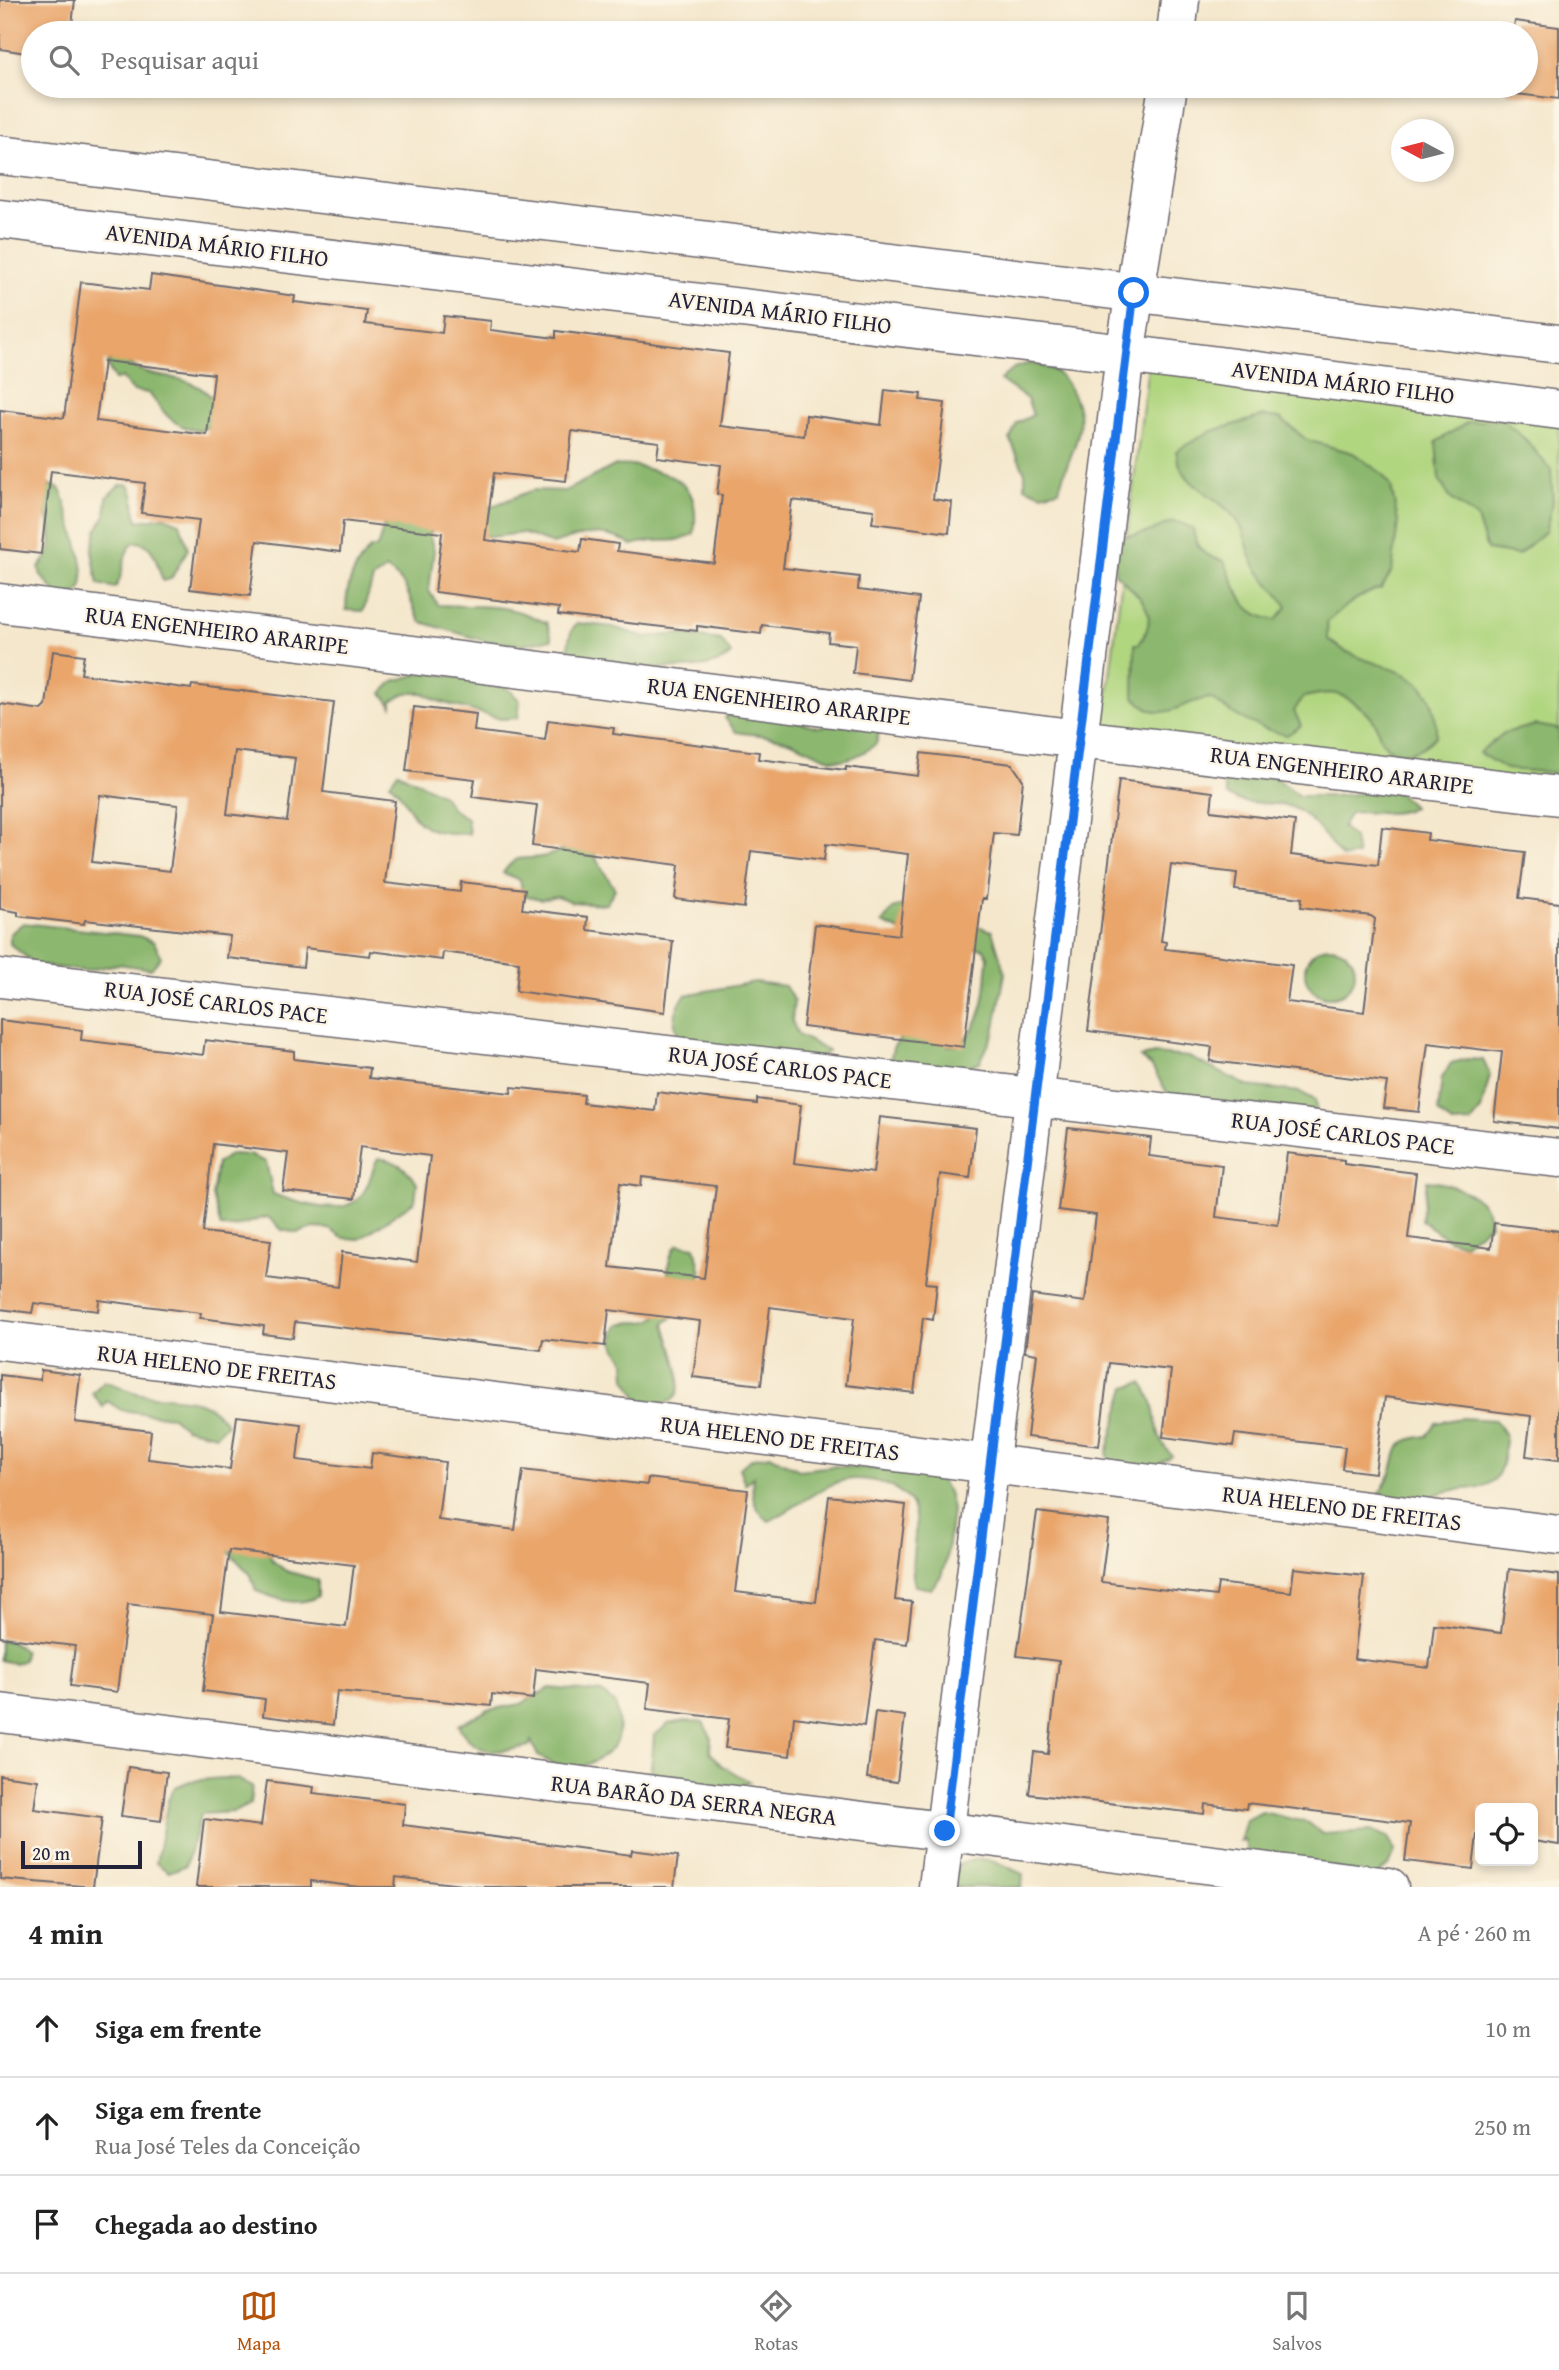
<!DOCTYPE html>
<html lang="pt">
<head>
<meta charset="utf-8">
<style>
	body { margin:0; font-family:"Gentium Book Plus",serif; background:#f2f2f2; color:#222 }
	.controls { position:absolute; right:21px; bottom:21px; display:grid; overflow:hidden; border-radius:10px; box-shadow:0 4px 10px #0003 }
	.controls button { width:63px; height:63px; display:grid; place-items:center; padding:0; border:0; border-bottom:2px solid #e0e0e0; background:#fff; color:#222; font:35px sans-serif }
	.compass { position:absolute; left:1391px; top:119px; width:63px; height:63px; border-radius:50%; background:#fff; box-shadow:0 4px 10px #0003; rotate:277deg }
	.scale { position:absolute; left:21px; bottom:18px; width:121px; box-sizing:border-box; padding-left:7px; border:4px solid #22223b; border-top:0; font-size:19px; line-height:24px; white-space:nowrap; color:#22223b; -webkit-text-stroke:5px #fcf5e5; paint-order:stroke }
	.stop { position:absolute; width:21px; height:21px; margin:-16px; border:5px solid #1a73e8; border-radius:50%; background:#fff }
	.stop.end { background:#1a73e8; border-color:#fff; box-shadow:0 2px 7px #0008 }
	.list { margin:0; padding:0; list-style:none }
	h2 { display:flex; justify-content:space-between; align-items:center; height:91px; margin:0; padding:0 28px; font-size:30px }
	h2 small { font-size:23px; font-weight:400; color:#767676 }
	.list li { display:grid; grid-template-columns:46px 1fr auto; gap:21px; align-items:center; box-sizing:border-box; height:98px; padding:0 28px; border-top:2px solid #e0e0e0 }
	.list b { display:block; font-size:26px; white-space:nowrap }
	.list p { margin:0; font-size:23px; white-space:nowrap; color:#767676 }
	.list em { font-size:23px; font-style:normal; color:#767676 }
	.icon { flex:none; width:38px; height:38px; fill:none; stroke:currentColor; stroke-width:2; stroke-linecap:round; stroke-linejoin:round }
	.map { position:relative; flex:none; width:1559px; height:1887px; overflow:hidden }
	.search { position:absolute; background:#fff; box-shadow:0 4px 10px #0003; left:21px; right:21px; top:21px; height:77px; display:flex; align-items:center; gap:18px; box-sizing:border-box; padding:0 24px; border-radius:38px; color:#767676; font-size:26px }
	.sheet { height:385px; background:#fff }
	nav { display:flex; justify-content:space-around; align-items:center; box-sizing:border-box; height:98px; border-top:2px solid #e0e0e0; background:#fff; font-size:19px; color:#767676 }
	nav a { display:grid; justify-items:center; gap:4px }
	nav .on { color:#b45309 }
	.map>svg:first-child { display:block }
</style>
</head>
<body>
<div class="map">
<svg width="1559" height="1887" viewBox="0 0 1559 1887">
	<rect width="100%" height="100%" fill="#fcf5e5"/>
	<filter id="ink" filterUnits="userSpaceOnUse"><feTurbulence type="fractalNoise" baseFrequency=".0143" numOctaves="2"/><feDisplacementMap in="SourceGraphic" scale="14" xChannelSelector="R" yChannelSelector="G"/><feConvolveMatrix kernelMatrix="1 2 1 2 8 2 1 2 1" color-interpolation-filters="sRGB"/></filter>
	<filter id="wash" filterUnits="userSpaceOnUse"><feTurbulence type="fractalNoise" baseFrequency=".00686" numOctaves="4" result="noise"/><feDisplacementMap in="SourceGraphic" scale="28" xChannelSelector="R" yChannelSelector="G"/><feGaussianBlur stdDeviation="1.57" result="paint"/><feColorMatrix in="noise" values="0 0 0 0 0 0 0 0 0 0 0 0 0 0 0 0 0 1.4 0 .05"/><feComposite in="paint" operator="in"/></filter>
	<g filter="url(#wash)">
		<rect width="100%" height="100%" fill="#f4e7cc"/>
		<!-- green -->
		<polygon fill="#b1d680" stroke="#6a7c5e" stroke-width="2" points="1148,365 1559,419 1559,788 1103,733"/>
		<!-- forest -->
		<g fill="#8cb76e" stroke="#576c54" stroke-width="2">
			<path d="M 119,354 C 152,392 184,360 220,407 L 214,422 L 201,431 C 174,428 164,414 149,393 L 133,391 L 122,378 L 115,380 L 107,364 Z"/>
			<path d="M 1029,363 C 1048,366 1059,370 1069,387 C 1094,427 1069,450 1059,490 L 1042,494 L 1025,487 L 1025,473 L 1010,439 L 1017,423 L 1033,415 L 1027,399 L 1000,380 L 1014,368 Z"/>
			<path d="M 1263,416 L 1280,418 L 1307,440 L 1353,453 L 1381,473 L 1391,486 L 1398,522 L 1392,571 L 1381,589 C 1363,592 1341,609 1327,622 L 1328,639 C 1371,677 1439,656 1436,736 C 1422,751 1395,764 1381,739 C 1378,734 1378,728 1375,723 C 1368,711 1349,697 1336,694 C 1327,691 1312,696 1303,697 L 1294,711 L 1301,726 L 1287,735 C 1260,729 1233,716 1211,698 C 1179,700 1165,729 1134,697 L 1135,644 L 1139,644 C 1163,611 1138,596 1115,573 L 1115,538 C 1125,535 1138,536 1148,532 C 1170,525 1169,515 1193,529 C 1196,550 1204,556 1224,561 C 1238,590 1241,616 1276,620 L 1287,607 C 1278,591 1262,579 1254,563 C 1246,548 1247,532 1235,518 C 1213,490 1182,490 1176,451 L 1209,432 Z"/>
			<polygon points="1502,419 1527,441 1551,470 1553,502 1545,532 1518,555 1487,550 1477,518 1450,498 1439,479 1436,442 1468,422"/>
			<path d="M 632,465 C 677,476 701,481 694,534 C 673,546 657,536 632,545 C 604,528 582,534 553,544 L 522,533 L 490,537 L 444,523 L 429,534 L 434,550 L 429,591 L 438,605 C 485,608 502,601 547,623 L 552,639 L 519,645 L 485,641 L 421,622 C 406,599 413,586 386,569 L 373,579 L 363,611 L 346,610 C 346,584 354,566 371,548 L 377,548 L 388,514 L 485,509 L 533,490 L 565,491 L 614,466 Z"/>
			<path d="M 43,482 L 59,488 L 63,496 C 67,515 98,585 74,595 C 70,596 62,595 58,595 L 41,576 L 39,568 C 42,563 46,559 49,554 C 56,537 46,508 38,493 Z"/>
			<path d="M 128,484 C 137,494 132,509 138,521 L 164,517 L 180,523 L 188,549 L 171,579 L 163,581 C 156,565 156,541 134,542 C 120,555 126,574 115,588 L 98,584 L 92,551 L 97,530 L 105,515 L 107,497 L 119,485 Z"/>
			<path d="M 577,623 L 613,627 L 645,637 L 679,634 L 721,640 L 731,654 C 710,680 610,663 577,661 L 576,653 L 570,655 C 567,644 569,632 577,623 Z"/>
			<polygon points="427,672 493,684 509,689 520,701 518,718 501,719 438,701 423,693 406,693 392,701 392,706 382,693 394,681"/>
			<path d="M 736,705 L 818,727 L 836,724 L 880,729 L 876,744 C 833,776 825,752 785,740 C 770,735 752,735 736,732 L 725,718 Z"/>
			<polygon points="1536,725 1559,729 1559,773 1506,769 1479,753 1504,733"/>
			<path d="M 1241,770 L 1273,776 L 1299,796 L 1334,796 L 1385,791 L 1400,794 L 1413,807 C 1393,818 1372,810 1350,813 L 1342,827 L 1354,838 L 1357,855 L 1342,858 C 1328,841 1312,815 1291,807 C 1271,800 1250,807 1227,796 L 1222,777 Z"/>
			<path d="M 398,772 L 443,795 L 452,809 L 467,818 L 469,834 C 445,833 423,834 410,810 C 403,798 400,792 390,783 Z"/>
			<path d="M 594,844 L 597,861 L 615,889 L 606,904 L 572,902 L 557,896 L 540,899 L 523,895 L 520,880 L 503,873 C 519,850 525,862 546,856 C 563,850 575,846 594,844 Z"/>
			<path d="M 911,903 L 992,931 L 1005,973 L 994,1033 L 980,1062 L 956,1071 L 889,1066 L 893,1048 L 906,1031 L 934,1036 L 949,1046 L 958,1046 C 985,1023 986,991 988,957 L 984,949 L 905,933 L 882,923 L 893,909 Z"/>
			<polygon points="23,923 139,936 154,942 161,957 151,969 118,964 85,971 36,965 10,944 10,934"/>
			<circle cx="1330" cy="972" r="25"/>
			<path d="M 755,982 L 785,986 L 794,1001 L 792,1021 L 798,1035 L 828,1051 L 816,1062 L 684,1048 C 673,1026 670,1016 685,995 Z"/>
			<polygon points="1155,1054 1189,1057 1248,1086 1300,1092 1315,1100 1317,1116 1169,1096 1152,1067 1140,1057"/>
			<polygon points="1467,1059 1483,1060 1490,1075 1481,1110 1471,1123 1452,1124 1438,1112 1442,1078 1451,1063"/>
			<path d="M 232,1154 L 249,1155 L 266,1162 L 273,1194 C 298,1203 345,1220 363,1193 C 370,1184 372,1169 378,1158 C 397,1161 406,1167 417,1183 L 415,1201 L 360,1239 L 343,1238 L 329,1229 L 313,1228 L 298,1233 L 282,1230 L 268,1217 C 250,1220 239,1229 221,1227 L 212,1196 L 217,1163 Z"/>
			<path d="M 1427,1181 C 1444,1182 1474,1191 1485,1207 C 1488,1211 1489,1219 1490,1224 L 1464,1244 L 1448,1239 L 1421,1220 Z"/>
			<path d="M 678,1244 L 695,1247 L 701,1273 L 696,1300 L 665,1323 C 671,1352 705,1417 640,1402 L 626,1378 L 625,1361 C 616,1347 607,1340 620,1324 C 630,1320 643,1325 653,1319 C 678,1305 658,1263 678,1244 Z"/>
			<path d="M 104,1381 C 117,1384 128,1392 141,1394 C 177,1401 203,1391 227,1424 L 216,1435 L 185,1428 L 172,1417 L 121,1410 L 107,1401 L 103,1407 L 92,1393 Z"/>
			<path d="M 1142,1383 C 1161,1407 1149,1432 1172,1456 L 1144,1474 L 1113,1469 L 1107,1453 L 1126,1387 Z"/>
			<path d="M 1461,1418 L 1495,1420 L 1505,1435 C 1505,1514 1463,1473 1422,1502 L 1379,1494 C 1383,1487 1388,1480 1391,1473 C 1400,1446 1393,1441 1427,1436 L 1436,1423 Z"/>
			<path d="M 770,1455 L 799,1470 L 834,1466 L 922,1473 L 938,1478 L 948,1492 L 952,1509 L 946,1561 L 941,1576 L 931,1589 L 915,1586 C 908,1561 918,1540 915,1516 C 911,1487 870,1475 845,1480 C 826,1483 789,1512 769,1521 C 753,1508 751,1498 753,1477 L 745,1484 L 739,1468 L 753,1458 Z"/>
			<path d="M 225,1523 L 264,1546 L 273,1561 L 286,1571 L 318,1580 L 318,1596 C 296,1608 279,1599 256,1591 L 251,1575 L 228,1551 Z"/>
			<path d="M 0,1640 C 12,1640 16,1643 24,1652 L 23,1660 L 15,1664 L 0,1660 Z"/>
			<path d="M 550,1688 L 602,1693 L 615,1704 C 628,1749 607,1756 569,1772 L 538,1756 L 531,1741 L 529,1746 C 497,1752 476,1758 458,1725 L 488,1710 L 521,1704 Z"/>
			<polygon points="685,1721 703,1722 711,1737 710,1752 721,1765 750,1782 720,1794 656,1784 651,1768 654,1736 668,1724"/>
			<polygon points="222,1778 237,1779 252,1786 250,1804 234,1812 201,1814 186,1865 169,1872 156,1863 168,1800 175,1787 190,1781"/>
			<polygon points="1262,1812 1309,1823 1322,1834 1372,1831 1388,1837 1395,1851 1388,1866 1376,1876 1248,1853 1244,1839 1240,1841 1246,1820"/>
			<polygon points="976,1859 992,1860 1023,1874 1022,1887 940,1887 959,1864"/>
		</g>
		<g id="blocks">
			<!-- building -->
			<g fill="#e9a56b" fill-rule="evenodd">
				<polygon points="0,0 75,0 71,33 33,33 33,54 0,49"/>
				<polygon points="1515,21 1559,27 1559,99 1507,93 1507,86 1526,86 1526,33 1513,33"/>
				<path d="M 151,275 L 295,296 L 294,302 L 367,311 L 365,324 L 442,333 L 444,316 L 491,321 L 490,330 L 556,338 L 556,331 L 729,353 L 720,426 L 804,436 L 806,415 L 881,425 L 885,390 L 921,394 L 920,400 L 945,403 L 933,499 L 952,502 L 949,533 L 872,523 L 874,510 L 792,500 L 783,568 L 859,577 L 858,590 L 919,598 L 909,680 L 853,673 L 856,645 L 828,642 L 829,633 L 762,625 L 761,634 L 697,626 L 697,631 L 558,615 L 559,608 L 435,592 L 442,533 L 343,521 L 340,552 L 257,541 L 250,596 L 190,589 L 199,520 L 141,513 L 145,483 L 51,471 L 41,554 L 0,549 L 0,410 L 64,418 L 81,282 L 149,290 ZM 104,361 L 214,374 L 207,435 L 96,421 ZM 572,431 L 659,442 L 657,457 L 721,465 L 717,494 L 722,495 L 714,563 L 617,551 L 618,544 L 582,539 L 580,552 L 485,540 L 494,473 L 566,481 Z"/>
				<path d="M 53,651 L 84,655 L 81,674 L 191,689 L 192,685 L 334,702 L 323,792 L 395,801 L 385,883 L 460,892 L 461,882 L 525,889 L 522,909 L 588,917 L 587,930 L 673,941 L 665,1012 L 516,991 L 519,962 L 443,952 L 442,960 L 371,951 L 370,956 L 305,948 L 303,967 L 227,958 L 230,936 L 85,920 L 84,924 L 18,916 L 18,912 L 0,909 L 0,704 L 42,710 L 46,706 ZM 235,751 L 295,758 L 287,821 L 227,814 ZM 100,795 L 178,805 L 170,871 L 92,862 Z"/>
				<polygon points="414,707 476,714 474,731 545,740 548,720 614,728 613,734 759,752 758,759 846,770 846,767 918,776 921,753 1012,764 1023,780 1017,835 994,833 986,899 982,899 964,1047 803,1027 815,924 899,935 908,854 826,844 824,860 751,851 744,908 675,899 679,865 532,846 537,805 472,797 475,779 406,771"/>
				<path d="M 1119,780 L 1213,792 L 1211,811 L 1295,821 L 1291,855 L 1378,865 L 1382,827 L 1428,833 L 1427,840 L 1525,852 L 1519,898 L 1559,903 L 1559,1129 L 1494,1121 L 1502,1052 L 1428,1043 L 1419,1112 L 1383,1108 L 1387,1082 L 1210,1061 L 1212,1047 L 1088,1031 ZM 1171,865 L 1237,873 L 1235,890 L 1302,898 L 1301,907 L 1371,916 L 1375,919 L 1364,1012 L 1287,1002 L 1292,965 L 1165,949 L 1166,942 L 1161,941 Z"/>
				<path d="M 0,1020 L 82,1030 L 81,1040 L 203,1055 L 205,1040 L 294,1051 L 294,1059 L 370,1068 L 369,1078 L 511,1093 L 512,1087 L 584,1095 L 583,1103 L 655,1111 L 657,1092 L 757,1104 L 757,1099 L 801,1105 L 794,1163 L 873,1173 L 880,1117 L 976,1128 L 970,1178 L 940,1174 L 926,1283 L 937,1284 L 933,1320 L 923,1318 L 914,1393 L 846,1385 L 854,1318 L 770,1307 L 761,1385 L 693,1377 L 700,1321 L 609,1310 L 605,1346 L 543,1339 L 541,1350 L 295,1322 L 293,1338 L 263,1334 L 264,1326 L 200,1318 L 201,1313 L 99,1300 L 98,1311 L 34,1303 L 32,1313 L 0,1309 ZM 213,1144 L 288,1153 L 283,1191 L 354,1199 L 360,1147 L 430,1156 L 417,1262 L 342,1252 L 338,1287 L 266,1278 L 271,1240 L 203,1232 ZM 642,1177 L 716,1186 L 704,1278 L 610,1267 L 620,1183 L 641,1186 Z"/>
				<polygon points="1068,1128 1151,1138 1149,1156 1222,1165 1216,1217 1278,1225 1287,1153 1344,1160 1344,1164 1416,1173 1408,1238 1491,1248 1494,1223 1559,1231 1559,1460 1526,1456 1531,1416 1385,1397 1375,1473 1342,1469 1345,1447 1235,1434 1233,1446 1163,1437 1171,1370 1109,1363 1099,1446 1027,1437 1037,1354 1025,1352 1032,1295 1085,1302 1096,1215 1058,1210"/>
				<path d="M 41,1370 L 80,1375 L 75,1422 L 151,1431 L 148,1459 L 230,1469 L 237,1416 L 301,1424 L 297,1460 L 370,1469 L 372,1453 L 445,1462 L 438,1520 L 515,1530 L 523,1470 L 647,1485 L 648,1478 L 748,1490 L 735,1592 L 816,1602 L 829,1496 L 906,1505 L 895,1600 L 912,1602 L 907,1644 L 875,1640 L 864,1726 L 794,1717 L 790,1756 L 725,1748 L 729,1719 L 647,1709 L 650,1683 L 536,1669 L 533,1699 L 492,1694 L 491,1706 L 337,1691 L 333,1725 L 263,1716 L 265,1699 L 203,1691 L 213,1614 L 128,1604 L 117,1692 L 70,1686 L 75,1646 L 0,1637 L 0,1375 L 40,1380 ZM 229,1550 L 354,1565 L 346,1627 L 221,1612 Z"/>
				<polygon points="1037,1512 1109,1521 1101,1582 1216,1596 1218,1583 1291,1592 1294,1568 1364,1576 1354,1659 1429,1668 1434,1624 1501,1633 1509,1569 1559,1575 1559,1845 1533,1841 1533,1808 1480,1808 1480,1835 1477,1835 1473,1869 1405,1861 1410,1823 1247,1803 1246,1809 1205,1804 1204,1814 1029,1794 1034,1752 1048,1754 1059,1661 1017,1656"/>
				<polygon points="875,1712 905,1716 897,1782 867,1778"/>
				<polygon points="128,1767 167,1772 161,1821 121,1816"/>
				<polygon points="0,1775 38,1780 34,1809 102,1818 93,1887 0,1879"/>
				<polygon points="267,1781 314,1787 313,1793 405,1804 403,1825 631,1855 632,1850 678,1856 674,1887 478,1887 396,1877 395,1887 359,1887 311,1881 311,1887 196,1887 204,1819 261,1826"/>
			</g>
		</g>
	</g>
	<g filter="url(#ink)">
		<use href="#blocks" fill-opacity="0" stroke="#6c676e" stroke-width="2"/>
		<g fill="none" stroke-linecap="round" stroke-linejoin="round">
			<!-- minor casing -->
			<g stroke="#6c676e" stroke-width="41">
				<g id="minor">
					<polyline points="1176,33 1180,0"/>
					<polyline points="0,603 1079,739 1559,796"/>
					<polyline points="0,978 1559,1158"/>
					<polyline points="0,1340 1559,1535"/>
					<polyline points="0,1713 1389,1887"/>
					<polyline points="938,1887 1125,354 1168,86"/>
				</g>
			</g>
			<!-- major casing -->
			<g stroke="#6c676e" stroke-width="41">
				<g id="major">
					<polyline points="0,155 1559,344"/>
					<polyline points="0,219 1125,354 1559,410"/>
				</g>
			</g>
			<!-- minor -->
			<use href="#minor" stroke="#fff" stroke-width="38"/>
			<!-- major -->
			<use href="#major" stroke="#fff" stroke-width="38"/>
		</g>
	</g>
	<g fill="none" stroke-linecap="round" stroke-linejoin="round" filter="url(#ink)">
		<!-- route -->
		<polyline stroke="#1a73e8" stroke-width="9" points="945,1831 1134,293"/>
	</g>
	<g text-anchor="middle" stroke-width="5" stroke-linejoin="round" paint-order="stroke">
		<!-- street labels -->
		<g font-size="23" fill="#22223b" stroke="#fcf5e5">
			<text transform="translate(217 245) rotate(7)" y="8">AVENIDA MÁRIO FILHO</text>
			<text transform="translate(780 312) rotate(7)" y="8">AVENIDA MÁRIO FILHO</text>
			<text transform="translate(1343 382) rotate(7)" y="8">AVENIDA MÁRIO FILHO</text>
			<text transform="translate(217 630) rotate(7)" y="8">RUA ENGENHEIRO ARARIPE</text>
			<text transform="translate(779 701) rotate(7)" y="8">RUA ENGENHEIRO ARARIPE</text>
			<text transform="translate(1342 770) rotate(7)" y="8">RUA ENGENHEIRO ARARIPE</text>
			<text transform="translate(216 1002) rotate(7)" y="8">RUA JOSÉ CARLOS PACE</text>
			<text transform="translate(780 1067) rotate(7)" y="8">RUA JOSÉ CARLOS PACE</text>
			<text transform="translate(1343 1133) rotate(7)" y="8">RUA JOSÉ CARLOS PACE</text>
			<text transform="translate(217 1367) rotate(7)" y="8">RUA HELENO DE FREITAS</text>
			<text transform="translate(780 1438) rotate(7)" y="8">RUA HELENO DE FREITAS</text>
			<text transform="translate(1342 1508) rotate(7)" y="8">RUA HELENO DE FREITAS</text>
			<text transform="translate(694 1800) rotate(7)" y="8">RUA BARÃO DA SERRA NEGRA</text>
		</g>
	</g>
</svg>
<div class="controls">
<button><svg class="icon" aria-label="locate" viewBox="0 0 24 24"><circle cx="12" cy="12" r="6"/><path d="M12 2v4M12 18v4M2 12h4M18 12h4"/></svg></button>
</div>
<svg class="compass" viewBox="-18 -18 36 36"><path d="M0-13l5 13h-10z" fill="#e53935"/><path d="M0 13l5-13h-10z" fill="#767676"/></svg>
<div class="scale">20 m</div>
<div class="stop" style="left:1134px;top:293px"></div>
<div class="stop end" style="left:945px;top:1831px"></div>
<div class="search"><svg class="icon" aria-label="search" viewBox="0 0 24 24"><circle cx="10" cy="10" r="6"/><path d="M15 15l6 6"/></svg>Pesquisar aqui</div>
</div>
<section class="sheet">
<h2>4 min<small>A pé · 260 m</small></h2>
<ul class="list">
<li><svg class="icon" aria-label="ahead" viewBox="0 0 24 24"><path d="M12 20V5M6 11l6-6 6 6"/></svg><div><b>Siga em frente</b></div><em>10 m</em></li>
<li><svg class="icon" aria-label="ahead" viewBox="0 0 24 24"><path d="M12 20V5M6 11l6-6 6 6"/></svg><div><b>Siga em frente</b><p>Rua José Teles da Conceição</p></div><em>250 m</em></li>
<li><svg class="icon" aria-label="arrive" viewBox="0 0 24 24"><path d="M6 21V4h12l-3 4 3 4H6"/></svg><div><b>Chegada ao destino</b></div></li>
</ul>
</section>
<nav>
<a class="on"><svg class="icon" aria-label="map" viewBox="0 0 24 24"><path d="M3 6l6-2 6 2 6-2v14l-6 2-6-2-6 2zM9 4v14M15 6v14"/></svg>Mapa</a>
<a><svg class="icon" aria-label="directions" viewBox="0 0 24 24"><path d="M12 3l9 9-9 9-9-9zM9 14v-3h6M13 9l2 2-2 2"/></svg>Rotas</a>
<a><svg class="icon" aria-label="saved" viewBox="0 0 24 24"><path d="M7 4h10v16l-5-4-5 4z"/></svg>Salvos</a>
</nav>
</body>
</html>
